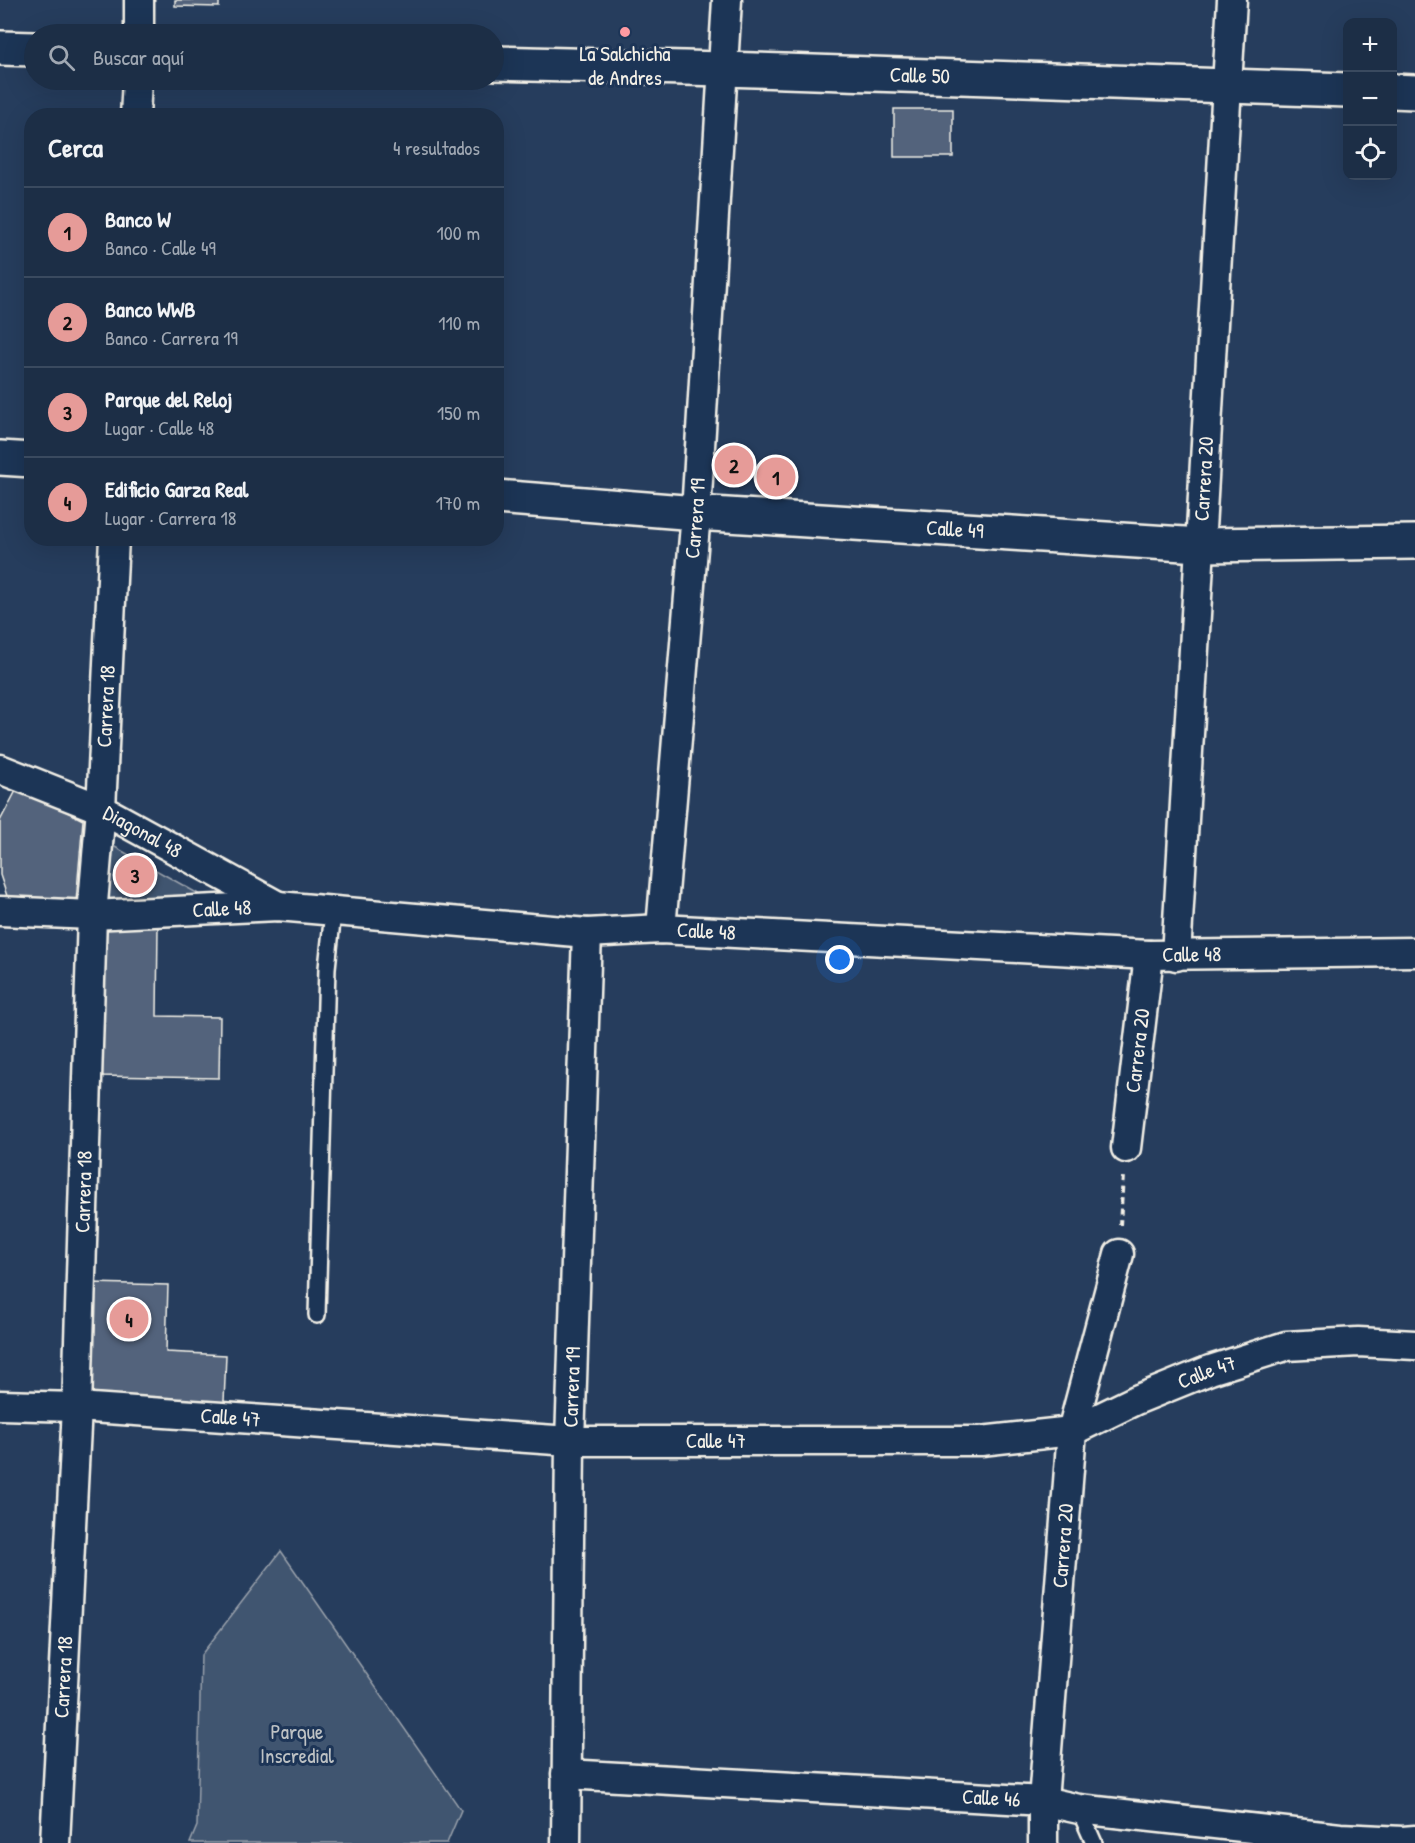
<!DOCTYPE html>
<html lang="es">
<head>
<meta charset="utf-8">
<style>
	body { margin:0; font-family:"Patrick Hand",sans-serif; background:#293a51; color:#f1f3f6 }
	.controls { position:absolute; right:18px; top:18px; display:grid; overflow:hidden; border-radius:12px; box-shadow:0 6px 24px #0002 }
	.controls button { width:54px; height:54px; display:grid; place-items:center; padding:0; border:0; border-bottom:2px solid #3a4a5f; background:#1c2e46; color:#f1f3f6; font:30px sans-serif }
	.you { position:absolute; left:840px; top:960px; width:21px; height:21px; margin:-15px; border:4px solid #fff; border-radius:50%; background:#1a73e8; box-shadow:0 0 0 9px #1a73e833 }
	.badge { display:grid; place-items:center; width:39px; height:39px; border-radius:50%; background:#e69b98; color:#111; font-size:20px; font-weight:700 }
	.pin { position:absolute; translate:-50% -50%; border:3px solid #fff; box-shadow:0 2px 6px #0006 }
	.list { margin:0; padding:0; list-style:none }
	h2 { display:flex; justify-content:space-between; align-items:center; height:78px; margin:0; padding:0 24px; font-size:26px }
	h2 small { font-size:20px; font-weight:400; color:#a0a8b3 }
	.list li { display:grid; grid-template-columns:39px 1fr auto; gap:18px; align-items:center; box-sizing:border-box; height:90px; padding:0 24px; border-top:2px solid #3a4a5f }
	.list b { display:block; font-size:22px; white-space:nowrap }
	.list p { margin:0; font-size:20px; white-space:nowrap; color:#a0a8b3 }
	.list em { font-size:20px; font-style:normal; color:#a0a8b3 }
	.icon { flex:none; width:33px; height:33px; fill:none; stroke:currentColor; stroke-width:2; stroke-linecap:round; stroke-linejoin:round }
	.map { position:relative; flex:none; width:1415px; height:1843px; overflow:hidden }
	.search { position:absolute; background:#1c2e46; box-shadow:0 6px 24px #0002; left:24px; top:24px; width:480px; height:66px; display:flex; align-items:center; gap:15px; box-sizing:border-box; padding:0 21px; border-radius:33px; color:#a0a8b3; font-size:22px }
	.panel { position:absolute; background:#1c2e46; box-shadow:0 6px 24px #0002; left:24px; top:108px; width:480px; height:438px; border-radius:24px }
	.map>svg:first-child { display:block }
</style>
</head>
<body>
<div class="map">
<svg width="1415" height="1843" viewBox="0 0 1415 1843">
	<rect width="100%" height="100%" fill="#263d5d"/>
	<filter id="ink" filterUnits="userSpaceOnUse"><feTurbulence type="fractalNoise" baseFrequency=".0167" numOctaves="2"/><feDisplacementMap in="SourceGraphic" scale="12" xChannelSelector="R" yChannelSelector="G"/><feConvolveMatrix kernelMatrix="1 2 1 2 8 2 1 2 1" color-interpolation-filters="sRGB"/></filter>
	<g filter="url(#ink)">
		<!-- green -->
		<g fill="#40546f" stroke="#9aa2ac" stroke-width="1.5">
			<polygon points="106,842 227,910 105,908"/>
			<polygon points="281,1551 461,1810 447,1843 190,1843 197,1826 201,1655"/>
		</g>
		<!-- building -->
		<g fill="#52647b" stroke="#f4f1e8" stroke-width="1.5">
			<polygon points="175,0 219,0 219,7 175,6"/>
			<rect x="894" y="109" width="59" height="48"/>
			<polygon points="18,787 83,820 76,902 7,896 0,875 0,821"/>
			<polygon points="100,925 158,925 157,1016 220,1017 219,1078 98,1076"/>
			<polygon points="92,1283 168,1285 166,1352 226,1355 224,1402 89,1398"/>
		</g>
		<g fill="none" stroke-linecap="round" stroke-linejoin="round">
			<!-- service casing -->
			<g stroke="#f4f1e8" stroke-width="20">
				<g id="service">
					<polyline points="317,1315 327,968 333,912"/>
					<polyline points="1079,1809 1094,1843"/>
				</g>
			</g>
			<!-- minor casing -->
			<g stroke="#f4f1e8" stroke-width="33">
				<g id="minor">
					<polyline points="139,34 139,0"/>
					<polyline points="135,116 137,80"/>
					<path id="s1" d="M 0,769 L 101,809 L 278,906"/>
					<path id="s2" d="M 0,911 L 92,915 L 278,906 L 587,933 L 661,929 L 1149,955 L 1415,952"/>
					<path id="s3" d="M 661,929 L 696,513 L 727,0"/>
					<path id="s4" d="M 1176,956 L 1232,0"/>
					<path id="s5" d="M 1126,1148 L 1149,955"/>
					<path id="s6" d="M 0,1405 L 77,1407 L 570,1441 L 981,1441 L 1072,1431 L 1136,1400 L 1210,1370 L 1286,1346 L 1358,1342 L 1415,1345"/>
					<path id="s7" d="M 566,1774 L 1043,1801 L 1079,1809 L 1340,1838 L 1403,1841 L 1415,1840"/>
					<path id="s8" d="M 55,1843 L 77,1407 L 92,915 L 101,809 L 114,538"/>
					<path id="s9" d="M 566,1843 L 570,1441 L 587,933"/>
					<path id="s10" d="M 1043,1843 L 1043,1801 L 1072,1431 L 1119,1254"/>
				</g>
			</g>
			<!-- tertiary casing -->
			<g stroke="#f4f1e8" stroke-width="38">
				<g id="tertiary">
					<polyline points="0,48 34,49"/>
					<path id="s11" d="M 494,63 L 723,69 L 1348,90"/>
					<polyline points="1392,91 1415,92"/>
					<polyline points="0,458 32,460"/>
					<path id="s12" d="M 496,497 L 696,513 L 1200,545 L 1415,542"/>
				</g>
			</g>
			<!-- path -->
			<polyline stroke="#f4f1e8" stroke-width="4" stroke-dasharray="6 4.5" stroke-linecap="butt" points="1120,1225 1123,1175"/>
			<!-- service -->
			<use href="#service" stroke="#1d3557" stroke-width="15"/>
			<!-- minor -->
			<use href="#minor" stroke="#1d3557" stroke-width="28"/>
			<!-- tertiary -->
			<use href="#tertiary" stroke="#1d3557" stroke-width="33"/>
		</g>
	</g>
	<!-- markers -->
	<circle fill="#ff9aa2" stroke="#1d3557" stroke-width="2" cx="625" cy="32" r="6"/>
	<g text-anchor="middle" stroke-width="6" stroke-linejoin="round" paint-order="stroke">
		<!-- poi labels -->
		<g font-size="21" fill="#f4f1e8" stroke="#1d3557">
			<text x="625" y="61">La Salchicha<tspan x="625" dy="24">de Andres</tspan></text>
		</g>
		<!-- street labels -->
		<g font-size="21" fill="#f4f1e8" stroke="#1d3557">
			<text dy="7" stroke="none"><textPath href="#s11" startOffset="426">Calle 50</textPath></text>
			<text dy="7" stroke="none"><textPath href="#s4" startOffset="478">Carrera 20</textPath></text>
			<text dy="7" stroke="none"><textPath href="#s3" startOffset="412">Carrera 19</textPath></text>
			<text dy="7" stroke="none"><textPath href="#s12" startOffset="460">Calle 49</textPath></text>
			<text dy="7" stroke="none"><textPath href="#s8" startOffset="1138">Carrera 18</textPath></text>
			<text dy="7" stroke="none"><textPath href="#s1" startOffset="156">Diagonal 48</textPath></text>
			<text dy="7" stroke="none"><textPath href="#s2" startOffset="222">Calle 48</textPath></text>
			<text dy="7" stroke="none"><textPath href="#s2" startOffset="708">Calle 48</textPath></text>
			<text dy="7" stroke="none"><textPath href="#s2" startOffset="1194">Calle 48</textPath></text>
			<text dy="7" stroke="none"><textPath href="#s5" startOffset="98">Carrera 20</textPath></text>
			<text dy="7" stroke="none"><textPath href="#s8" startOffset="652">Carrera 18</textPath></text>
			<text dy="7" stroke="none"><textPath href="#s6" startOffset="1221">Calle 47</textPath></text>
			<text dy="7" stroke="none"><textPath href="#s9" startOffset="456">Carrera 19</textPath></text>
			<text dy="7" stroke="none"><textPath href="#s6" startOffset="231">Calle 47</textPath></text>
			<text dy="7" stroke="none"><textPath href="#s6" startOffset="717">Calle 47</textPath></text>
			<text dy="7" stroke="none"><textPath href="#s10" startOffset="298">Carrera 20</textPath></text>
			<text dy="7" stroke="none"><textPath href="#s8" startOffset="166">Carrera 18</textPath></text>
			<text dy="7" stroke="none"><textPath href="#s7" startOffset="426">Calle 46</textPath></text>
		</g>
		<!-- park labels -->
		<g font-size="21" fill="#bec2c4" stroke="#1d3557">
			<text x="297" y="1739">Parque<tspan x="297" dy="24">Inscredial</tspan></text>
		</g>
	</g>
</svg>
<div class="controls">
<button>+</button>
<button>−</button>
<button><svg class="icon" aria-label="locate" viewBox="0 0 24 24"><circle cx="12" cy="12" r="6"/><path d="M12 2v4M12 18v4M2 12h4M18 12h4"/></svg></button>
</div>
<div class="you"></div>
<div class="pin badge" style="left:776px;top:477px">1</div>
<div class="pin badge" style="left:734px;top:465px">2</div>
<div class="pin badge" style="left:135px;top:875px">3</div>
<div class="pin badge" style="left:129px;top:1319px">4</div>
<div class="search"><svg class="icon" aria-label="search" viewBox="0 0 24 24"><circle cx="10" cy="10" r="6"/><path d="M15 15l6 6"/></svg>Buscar aquí</div>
<section class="panel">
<h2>Cerca<small>4 resultados</small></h2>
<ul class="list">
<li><span class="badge">1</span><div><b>Banco W</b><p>Banco · Calle 49</p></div><em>100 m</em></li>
<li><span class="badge">2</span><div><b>Banco WWB</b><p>Banco · Carrera 19</p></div><em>110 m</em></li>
<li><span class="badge">3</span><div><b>Parque del Reloj</b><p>Lugar · Calle 48</p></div><em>150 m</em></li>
<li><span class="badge">4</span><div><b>Edificio Garza Real</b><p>Lugar · Carrera 18</p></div><em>170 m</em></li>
</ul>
</section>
</div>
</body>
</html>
